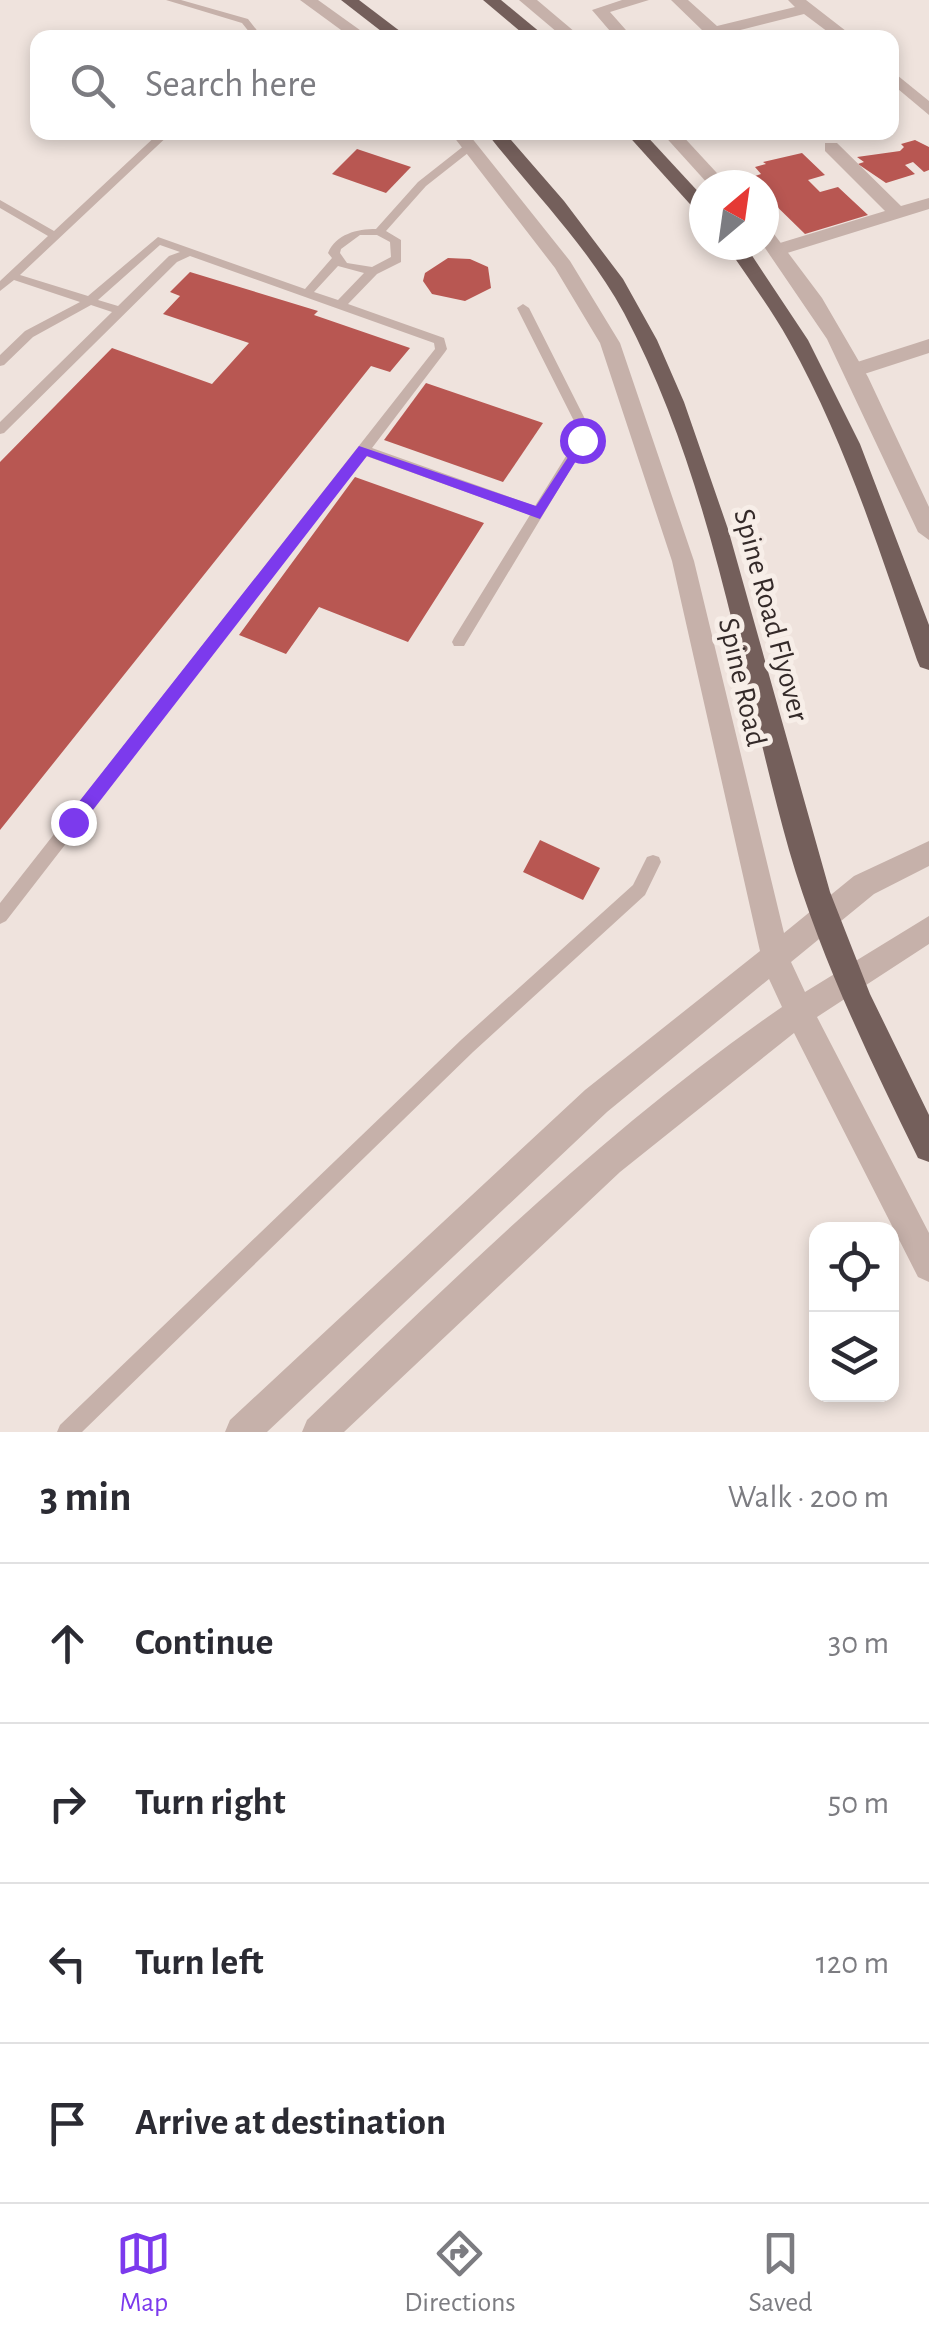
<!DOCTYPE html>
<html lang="en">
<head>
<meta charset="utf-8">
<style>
	body { margin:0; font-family:"Alegreya Sans",sans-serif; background:#f7f7f7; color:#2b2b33 }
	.controls { position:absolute; right:30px; bottom:30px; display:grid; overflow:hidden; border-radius:20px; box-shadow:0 5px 15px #0003 }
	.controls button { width:90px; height:90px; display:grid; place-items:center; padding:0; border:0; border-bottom:2px solid #e1e1e2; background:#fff; color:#2b2b33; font:50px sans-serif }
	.compass { position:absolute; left:689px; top:170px; width:90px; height:90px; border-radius:50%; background:#fff; box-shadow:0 5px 15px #0003; rotate:29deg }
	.stop { position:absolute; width:30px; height:30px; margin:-22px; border:8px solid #7c3aed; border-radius:50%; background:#fff }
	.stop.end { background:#7c3aed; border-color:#fff; box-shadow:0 2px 10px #0008 }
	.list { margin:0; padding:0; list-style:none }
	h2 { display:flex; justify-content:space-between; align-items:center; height:130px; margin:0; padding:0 40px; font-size:42px }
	h2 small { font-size:32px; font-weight:400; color:#7c7c81 }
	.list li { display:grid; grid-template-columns:65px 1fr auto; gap:30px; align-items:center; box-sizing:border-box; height:160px; padding:0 40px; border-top:2px solid #e1e1e2 }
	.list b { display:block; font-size:38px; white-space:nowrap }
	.list em { font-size:32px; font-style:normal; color:#7c7c81 }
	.icon { flex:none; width:55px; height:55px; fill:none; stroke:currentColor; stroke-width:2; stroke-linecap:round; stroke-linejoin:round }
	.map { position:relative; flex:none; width:929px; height:1432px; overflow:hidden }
	.search { position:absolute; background:#fff; box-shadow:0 5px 15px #0003; left:30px; right:30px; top:30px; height:110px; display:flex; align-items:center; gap:25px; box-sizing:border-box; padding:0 35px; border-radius:20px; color:#7c7c81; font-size:38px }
	.sheet { height:770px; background:#fff }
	nav { display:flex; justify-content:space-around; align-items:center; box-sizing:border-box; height:140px; border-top:2px solid #e1e1e2; background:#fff; font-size:28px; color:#7c7c81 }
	nav a { display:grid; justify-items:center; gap:5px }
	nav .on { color:#7c3aed }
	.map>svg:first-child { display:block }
</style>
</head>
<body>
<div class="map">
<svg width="929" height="1432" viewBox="0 0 929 1432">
	<rect width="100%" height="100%" fill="#efe3dd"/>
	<!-- building -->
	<g fill="#b85752">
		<polygon points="915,140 929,147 929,170 924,172 913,162 905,165 915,174 886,183 858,164 864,162 857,157 900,151 904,147 901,144"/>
		<polygon points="357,149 411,167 386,193 332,174"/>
		<polygon points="802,153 825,175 808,180 820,192 838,187 868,215 805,234 764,194 765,186 755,176 761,174 755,167 766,164 763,162"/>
		<polygon points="448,258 470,259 488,267 491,288 465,301 432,294 423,281 425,273"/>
		<polygon points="190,272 318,311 314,315 410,348 390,372 371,366 0,830 0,462 112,348 212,384 249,343 163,314 180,296 170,292"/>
		<polygon points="426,383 543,423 503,482 384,440"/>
		<polygon points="355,477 484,523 408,642 319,607 286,654 239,635"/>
		<polygon points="540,840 600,868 583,900 523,872"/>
	</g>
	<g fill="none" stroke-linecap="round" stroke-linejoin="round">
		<!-- service -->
		<g fill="#c6b1aa" fill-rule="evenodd">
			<polygon points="166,0 181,0 248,19 263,38 254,38 242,23"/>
			<path d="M 160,132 L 172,132 L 20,275 L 88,296 L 158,237 L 305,289 L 332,258 L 328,253 C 336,234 357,229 376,229 L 418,182 L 465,145 L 473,145 L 473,149 L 426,186 L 386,231 L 401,240 L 401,262 L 377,274 L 348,304 L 444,338 L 447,349 L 445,352 L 372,448 L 535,506 L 576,440 L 575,423 L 517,308 L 523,304 L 529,308 L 587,423 L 588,440 L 464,646 L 454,646 L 452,642 L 454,638 L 530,515 L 366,456 L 6,921 L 0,924 L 0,903 L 435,349 L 434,343 L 190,256 L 177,262 L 4,433 L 0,434 L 0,422 L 112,312 L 91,305 L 33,337 L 4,365 L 0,366 L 0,355 L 25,331 L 80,302 L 14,280 L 0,291 L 0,281 L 48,236 L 0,208 L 0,200 L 54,231 ZM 360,235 L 377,235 L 390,242 L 391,257 L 372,267 L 347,263 L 340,253 L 341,249 ZM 160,245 L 180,252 L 169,256 L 118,306 L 98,300 ZM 338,266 L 364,273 L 338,300 L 314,292 Z"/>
			<polygon points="653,855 659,857 661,862 645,895 473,1052 82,1432 57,1432 60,1425 461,1040 633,885 647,857"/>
		</g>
		<!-- minor -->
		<g fill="#c6b1aa" fill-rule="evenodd">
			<polygon points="622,0 649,0 610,12 633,38 616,38 592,10"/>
			<polygon points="671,0 688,0 717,26 795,7 788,0 806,0 855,38 836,38 804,14 709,38 680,38 702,30"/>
			<polygon points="892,71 929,101 929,115 892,84"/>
			<polygon points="825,143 837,143 901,206 929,198 929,209 784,254 770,254 770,246 885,211 825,151"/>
			<polygon points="929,339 929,353 855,377 845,370 848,365"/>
		</g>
		<!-- tertiary -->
		<g fill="#c6b1aa" fill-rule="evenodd">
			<polygon points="300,0 318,0 371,38 352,38"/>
			<polygon points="519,0 537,0 582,38 564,38"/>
			<path d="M 450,132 L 467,132 L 570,261 L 620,343 L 694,561 L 784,933 L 854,876 L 929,841 L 929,866 L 874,894 L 791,962 L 805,992 L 929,916 L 929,944 L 817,1017 L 929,1233 L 929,1282 L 918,1277 L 794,1033 L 620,1172 L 344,1432 L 302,1432 L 307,1420 C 458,1275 609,1126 782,1007 L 769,979 L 607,1112 L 267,1432 L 225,1432 L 230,1420 L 585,1090 L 760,951 L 672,561 L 600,343 L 555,268 Z"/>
			<polygon points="661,132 679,132 728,185 709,185"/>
			<polygon points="764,228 771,230 822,298 868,377 929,507 929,540 918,532 827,339 763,245"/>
		</g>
		<!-- primary -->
		<g fill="#745f5b" fill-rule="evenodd">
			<polygon points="341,0 359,0 409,38 390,38"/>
			<polygon points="483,0 501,0 547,38 528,38"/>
			<path d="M 486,132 L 504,132 L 564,201 L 623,279 L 657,340 L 684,402 L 728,529 L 830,892 L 870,994 L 929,1115 L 929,1162 L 918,1158 C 869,1058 820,957 789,850 C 739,671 712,479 624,313 C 587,245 533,192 486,132 Z"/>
			<polygon points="625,132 643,132 704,198 704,215 698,213"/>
			<path d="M 726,245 L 745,245 L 808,340 L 860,444 L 929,625 L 929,670 L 920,667 L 917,660 C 880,552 845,441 789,341 C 770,307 747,277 726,245 Z"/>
		</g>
	</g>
	<!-- route -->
	<polygon fill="#7c3aed" points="582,436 589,440 540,519 367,456 79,828 67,828 67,817 359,446 536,506"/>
	<g text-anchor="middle" stroke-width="10" stroke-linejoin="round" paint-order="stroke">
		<!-- street labels -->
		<g font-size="30" fill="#342a29" stroke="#f7eee8">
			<text transform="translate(772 615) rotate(75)" y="10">Spine Road Flyover</text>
			<text transform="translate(743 682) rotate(77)" y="10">Spine Road</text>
		</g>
	</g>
</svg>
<div class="controls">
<button><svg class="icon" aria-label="locate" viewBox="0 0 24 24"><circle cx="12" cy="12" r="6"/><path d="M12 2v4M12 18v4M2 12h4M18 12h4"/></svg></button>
<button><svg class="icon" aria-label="layers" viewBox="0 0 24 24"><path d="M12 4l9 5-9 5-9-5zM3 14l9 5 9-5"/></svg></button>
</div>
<svg class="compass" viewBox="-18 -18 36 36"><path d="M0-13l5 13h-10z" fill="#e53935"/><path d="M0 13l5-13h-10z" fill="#7c7c81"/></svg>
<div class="stop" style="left:582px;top:440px"></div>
<div class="stop end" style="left:73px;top:822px"></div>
<div class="search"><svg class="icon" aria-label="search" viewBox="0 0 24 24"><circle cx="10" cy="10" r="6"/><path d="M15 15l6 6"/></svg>Search here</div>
</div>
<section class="sheet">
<h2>3 min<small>Walk · 200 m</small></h2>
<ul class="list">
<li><svg class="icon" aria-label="ahead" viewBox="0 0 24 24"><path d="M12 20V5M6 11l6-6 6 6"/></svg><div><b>Continue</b></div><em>30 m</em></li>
<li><svg class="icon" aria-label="right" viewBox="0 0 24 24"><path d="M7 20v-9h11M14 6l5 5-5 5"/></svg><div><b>Turn right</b></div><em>50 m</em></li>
<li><svg class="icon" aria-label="left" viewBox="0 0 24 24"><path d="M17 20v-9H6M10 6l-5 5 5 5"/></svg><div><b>Turn left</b></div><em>120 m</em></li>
<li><svg class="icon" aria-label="arrive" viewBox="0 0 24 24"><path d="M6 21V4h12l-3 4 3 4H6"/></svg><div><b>Arrive at destination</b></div></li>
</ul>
</section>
<nav>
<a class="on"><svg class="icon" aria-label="map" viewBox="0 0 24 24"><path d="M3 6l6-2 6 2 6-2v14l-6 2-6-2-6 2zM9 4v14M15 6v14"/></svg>Map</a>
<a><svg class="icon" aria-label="directions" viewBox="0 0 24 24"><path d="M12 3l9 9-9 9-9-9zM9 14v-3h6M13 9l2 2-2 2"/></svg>Directions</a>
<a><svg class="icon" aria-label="saved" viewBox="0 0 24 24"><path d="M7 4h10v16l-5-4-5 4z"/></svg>Saved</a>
</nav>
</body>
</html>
